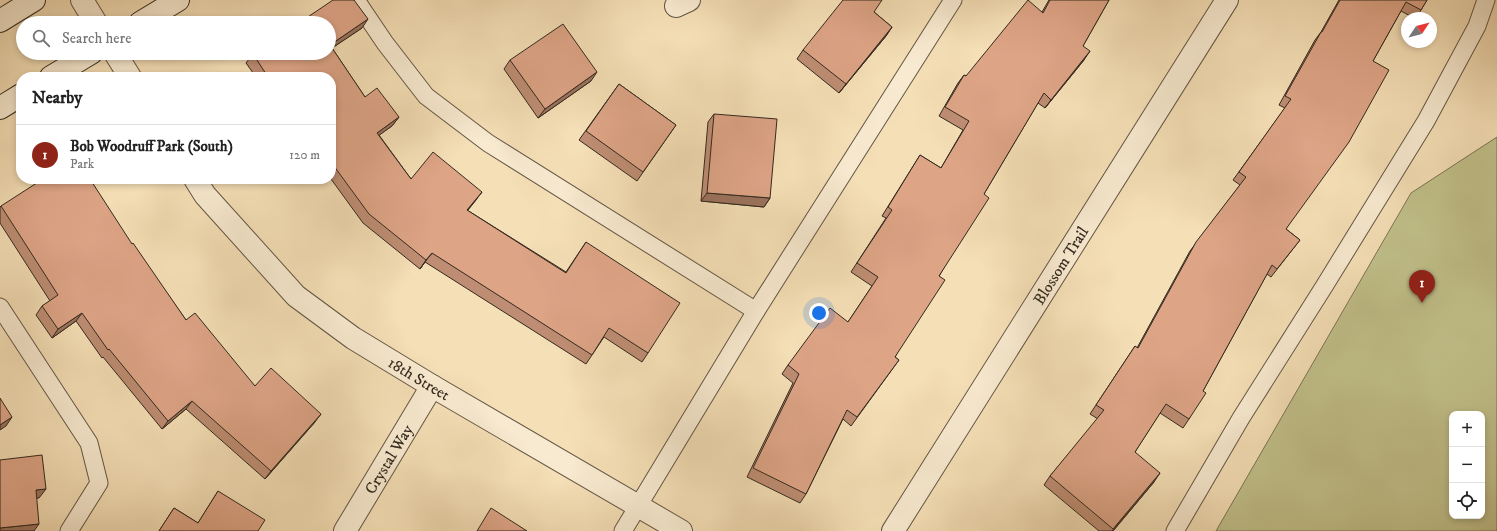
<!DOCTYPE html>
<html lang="en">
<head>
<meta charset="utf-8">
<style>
	body { margin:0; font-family:"IM FELL DW Pica",serif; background:#f2f2f2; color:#222 }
	.controls { position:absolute; right:12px; bottom:12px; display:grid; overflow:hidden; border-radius:8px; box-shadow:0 2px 6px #0003 }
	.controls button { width:36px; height:36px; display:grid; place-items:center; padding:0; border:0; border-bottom:1px solid #e0e0e0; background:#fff; color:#222; font:20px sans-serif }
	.compass { position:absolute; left:1401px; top:12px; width:36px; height:36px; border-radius:50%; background:#fff; box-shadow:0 2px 6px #0003; rotate:55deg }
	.you { position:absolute; left:819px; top:313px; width:14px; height:14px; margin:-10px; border:3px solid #fff; border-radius:50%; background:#1a73e8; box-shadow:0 0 0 6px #1a73e833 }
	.badge { display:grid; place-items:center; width:26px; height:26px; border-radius:50%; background:#8f2418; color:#fff; font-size:13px; font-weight:700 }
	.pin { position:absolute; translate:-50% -33px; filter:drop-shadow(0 1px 2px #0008) }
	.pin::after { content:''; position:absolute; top:21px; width:14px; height:12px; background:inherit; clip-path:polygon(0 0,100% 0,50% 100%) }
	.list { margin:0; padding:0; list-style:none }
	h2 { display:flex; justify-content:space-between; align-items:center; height:52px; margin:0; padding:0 16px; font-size:17px }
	h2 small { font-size:13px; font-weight:400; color:#767676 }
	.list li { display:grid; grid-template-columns:26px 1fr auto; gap:12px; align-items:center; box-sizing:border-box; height:60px; padding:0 16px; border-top:1px solid #e0e0e0 }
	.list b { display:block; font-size:15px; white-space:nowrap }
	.list p { margin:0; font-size:13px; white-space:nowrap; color:#767676 }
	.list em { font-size:13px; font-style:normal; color:#767676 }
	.icon { flex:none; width:22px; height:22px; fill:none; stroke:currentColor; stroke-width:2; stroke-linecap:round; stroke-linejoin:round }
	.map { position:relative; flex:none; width:1497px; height:531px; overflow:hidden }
	.search { position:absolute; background:#fff; box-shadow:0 2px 6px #0003; left:16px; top:16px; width:320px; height:44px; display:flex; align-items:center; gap:10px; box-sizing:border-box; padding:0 14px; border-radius:22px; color:#767676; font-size:15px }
	.panel { position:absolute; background:#fff; box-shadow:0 2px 6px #0003; left:16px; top:72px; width:320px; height:112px; border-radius:16px }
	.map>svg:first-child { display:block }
</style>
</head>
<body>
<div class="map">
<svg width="1497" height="531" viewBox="0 0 1497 531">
	<rect width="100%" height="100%" fill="#f5dfb6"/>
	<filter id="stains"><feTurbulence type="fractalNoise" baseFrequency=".005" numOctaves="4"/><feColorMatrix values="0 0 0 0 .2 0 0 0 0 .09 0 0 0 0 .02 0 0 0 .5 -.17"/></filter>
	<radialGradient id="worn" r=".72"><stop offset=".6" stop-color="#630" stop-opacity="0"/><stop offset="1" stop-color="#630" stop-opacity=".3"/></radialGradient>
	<!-- green -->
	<path fill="#c1c08a" stroke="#7a7454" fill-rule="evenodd" d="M 1497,137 L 1497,531 L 1216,531 L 1411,193 ZM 1452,414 L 1482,414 L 1482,516 L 1452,516 Z"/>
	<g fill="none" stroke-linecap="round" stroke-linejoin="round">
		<!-- service casing -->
		<g stroke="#635644" stroke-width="19">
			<g id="service">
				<polyline points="356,0 385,43 426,96 488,143 756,311"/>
				<polyline points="0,307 89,443 99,483 69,531"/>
				<polyline points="623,531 756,311 953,0"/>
				<polyline points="1175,531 1241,418 1325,285 1426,121 1477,26 1486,0"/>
			</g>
		</g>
		<!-- minor casing -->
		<g stroke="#635644" stroke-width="24">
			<g id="minor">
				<polyline points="676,6 689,0"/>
				<path id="s1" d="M 345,531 L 432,386"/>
				<path id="s2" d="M 893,531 L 1227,0"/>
			</g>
		</g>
		<!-- tertiary casing -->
		<g stroke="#635644" stroke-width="24">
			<g id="tertiary">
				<polyline points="82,0 96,23"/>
				<polyline points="115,53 130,77"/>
				<path id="s3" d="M 195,179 L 205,195 L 296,296 L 353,338 L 432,386 L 681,531"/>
			</g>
		</g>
		<!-- secondary casing -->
		<g stroke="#32291e" stroke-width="24">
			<g id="secondary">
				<polyline points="0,21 34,0"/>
				<polyline points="140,23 178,0"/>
				<polyline points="51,77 91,53"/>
				<polyline points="0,108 21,95"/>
			</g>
		</g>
		<!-- service -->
		<use href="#service" stroke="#f8ead0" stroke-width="17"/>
		<!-- minor -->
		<use href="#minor" stroke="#f8ead0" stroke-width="22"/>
		<!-- tertiary -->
		<use href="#tertiary" stroke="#f8ead0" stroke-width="22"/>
		<!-- secondary -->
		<use href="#secondary" stroke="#f8ead0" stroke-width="22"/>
	</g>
	<!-- wall -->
	<g fill="#be8d73" stroke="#32291e">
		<polygon points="1049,0 1109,0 1083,46 1084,60 1045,108 1038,103 984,194 895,357 899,360 851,426 843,419 806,494 800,503 747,477 793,383 782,374 788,365 848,322 872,286 851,272 886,218 882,216 920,155 941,168 963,130 939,116 958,83 964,75 966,76 1042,12"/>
		<polygon points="1339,0 1427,0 1421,10 1416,18 1414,18 1401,11 1373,61 1286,229 1300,240 1271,277 1267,274 1203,391 1189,419 1183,428 1160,413 1135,452 1154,482 1113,531 1099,531 1044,485 1050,476 1098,419 1090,414 1135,346 1137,348 1190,251 1240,185 1233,180 1285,108 1279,105 1315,40 1321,32"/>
		<polygon points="874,12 892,27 886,36 839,93 797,59 803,50"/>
		<polygon points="329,23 362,28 332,48 365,97 399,117 392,126 379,135 411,179 476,200 467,210 566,272 586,242 648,353 642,362 604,337 586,364 425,262 420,269 363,223 331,179 331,77 256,77 246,63 253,54"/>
		<polygon points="510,60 591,81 538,118 504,69"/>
		<polygon points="619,84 676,125 637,181 579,140"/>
		<polygon points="714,114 770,198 764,207 701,201 708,122"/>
		<polygon points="1,206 132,244 186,320 255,386 315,422 265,479 186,409 162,429 103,357 102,358 76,321 52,338 36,315 42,306 50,301 0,223 0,207"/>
		<polygon points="218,491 258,531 159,531 174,508 198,523"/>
	</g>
	<!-- shaded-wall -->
	<g fill="#9b735e" stroke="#32291e">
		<polygon points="368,19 362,28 329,50 330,45"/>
		<polygon points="892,27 886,36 839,93 846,84"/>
		<polygon points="1090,51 1084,60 1045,108 1051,100"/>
		<polygon points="597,72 591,81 538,118 545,109"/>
		<polygon points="399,117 392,126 371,141 377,133"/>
		<polygon points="482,192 476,200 461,219 467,210"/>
		<polygon points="707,193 770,198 764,207 701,201"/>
		<polygon points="432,253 425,262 420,269 426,260"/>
		<polygon points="82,313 76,321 52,338 58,329"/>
		<polygon points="192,401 186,409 162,429 168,421"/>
		<polygon points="321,414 315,422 265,479 271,471"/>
		<polygon points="12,417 6,426 0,430 0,425"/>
		<polygon points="1160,473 1154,482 1113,531 1112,531"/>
		<polygon points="46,489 39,498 29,499 36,490"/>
		<polygon points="39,524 34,531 0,531 0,528"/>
	</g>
	<!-- building -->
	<g fill="#dda486" stroke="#32291e">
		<polygon points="333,0 354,0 368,19 330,45 365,97 377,88 399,117 377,133 411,179 433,152 482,192 467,210 566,273 586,242 680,303 648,353 609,328 592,355 432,253 426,260 369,214 331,162 331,77 268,77 253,54 255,53 329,53 329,23 299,23"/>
		<polygon points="843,0 882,0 874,12 892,27 846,84 803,50"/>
		<polygon points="1028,0 1043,13 1050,0 1109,0 1083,46 1090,51 1051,100 1044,93 984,194 989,198 939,276 945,280 895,357 899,360 857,417 847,410 806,494 753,468 799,374 788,365 830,308 848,322 878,277 857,263 892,210 888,207 920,155 941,168 969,121 945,107 964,75 966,76"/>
		<polygon points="1340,0 1427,0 1421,10 1406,2 1373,61 1389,70 1349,142 1286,229 1300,240 1277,269 1272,265 1203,391 1206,393 1189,419 1166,404 1135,452 1160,473 1113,529 1050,476 1104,410 1096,405 1135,346 1138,348 1196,242 1246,177 1239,172 1291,99 1285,96 1321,32 1322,32"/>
		<polygon points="563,24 597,72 545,109 510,60"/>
		<polygon points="619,84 676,125 643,172 586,131"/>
		<polygon points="714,114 777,119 770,198 707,193"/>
		<polygon points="43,179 90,179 132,244 133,243 186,320 195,313 255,386 271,368 321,414 271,471 192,401 168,421 109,349 108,350 82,313 58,329 42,306 58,295 1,206"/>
		<polygon points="0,398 12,417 0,425"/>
		<polygon points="42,455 46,489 36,490 39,524 0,528 0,460"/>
		<polygon points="218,491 265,520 258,531 159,531 174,508 198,523"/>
		<polygon points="491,508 527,531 477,531"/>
	</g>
	<g text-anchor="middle" stroke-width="3" stroke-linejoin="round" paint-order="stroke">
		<!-- street labels -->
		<g font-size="16" fill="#32291e" stroke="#f8ead0">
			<text dy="6" stroke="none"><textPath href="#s2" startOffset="314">Blossom Trail</textPath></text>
			<text dy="6" stroke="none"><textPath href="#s3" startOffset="303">18th Street</textPath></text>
			<text dy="6" stroke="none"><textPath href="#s1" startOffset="84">Crystal Way</textPath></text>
		</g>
	</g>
	<rect width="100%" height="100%" filter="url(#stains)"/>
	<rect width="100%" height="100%" fill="url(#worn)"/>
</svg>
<div class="controls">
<button>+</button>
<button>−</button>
<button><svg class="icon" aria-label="locate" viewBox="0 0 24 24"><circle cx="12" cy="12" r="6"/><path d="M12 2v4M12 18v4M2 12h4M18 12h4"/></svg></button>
</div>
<svg class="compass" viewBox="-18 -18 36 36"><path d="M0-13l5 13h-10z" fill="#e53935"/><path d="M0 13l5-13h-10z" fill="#767676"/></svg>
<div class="you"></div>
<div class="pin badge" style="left:1422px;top:303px">1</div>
<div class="search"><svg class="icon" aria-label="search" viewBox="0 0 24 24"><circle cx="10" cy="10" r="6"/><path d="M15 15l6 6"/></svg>Search here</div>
<section class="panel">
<h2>Nearby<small></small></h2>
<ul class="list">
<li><span class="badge">1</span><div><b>Bob Woodruff Park (South)</b><p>Park</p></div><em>120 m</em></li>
</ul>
</section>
</div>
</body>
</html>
